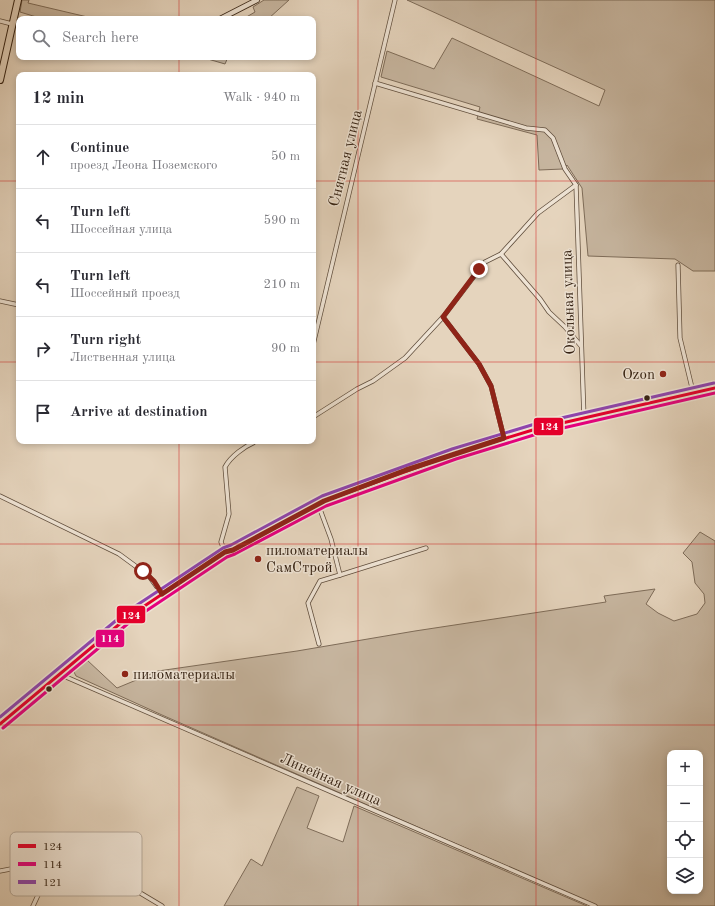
<!DOCTYPE html>
<html lang="en">
<head>
<meta charset="utf-8">
<style>
	body { margin:0; font-family:"Old Standard TT",serif; background:#f7f7f7; color:#2b2b33 }
	.controls { position:absolute; right:12px; bottom:12px; display:grid; overflow:hidden; border-radius:8px; box-shadow:0 2px 6px #0003 }
	.controls button { width:36px; height:36px; display:grid; place-items:center; padding:0; border:0; border-bottom:1px solid #e1e1e2; background:#fff; color:#2b2b33; font:20px sans-serif }
	.stop { position:absolute; width:12px; height:12px; margin:-9px; border:3px solid #8f2418; border-radius:50%; background:#fff }
	.stop.end { background:#8f2418; border-color:#fff; box-shadow:0 1px 4px #0008 }
	.list { margin:0; padding:0; list-style:none }
	h2 { display:flex; justify-content:space-between; align-items:center; height:52px; margin:0; padding:0 16px; font-size:17px }
	h2 small { font-size:13px; font-weight:400; color:#7c7c81 }
	.list li { display:grid; grid-template-columns:26px 1fr auto; gap:12px; align-items:center; box-sizing:border-box; height:64px; padding:0 16px; border-top:1px solid #e1e1e2 }
	.list b { display:block; font-size:15px; white-space:nowrap }
	.list p { margin:0; font-size:13px; white-space:nowrap; color:#7c7c81 }
	.list em { font-size:13px; font-style:normal; color:#7c7c81 }
	.icon { flex:none; width:22px; height:22px; fill:none; stroke:currentColor; stroke-width:2; stroke-linecap:round; stroke-linejoin:round }
	.map { position:relative; flex:none; width:715px; height:906px; overflow:hidden }
	.search { position:absolute; background:#fff; box-shadow:0 2px 6px #0003; left:16px; top:16px; width:300px; height:44px; display:flex; align-items:center; gap:10px; box-sizing:border-box; padding:0 14px; border-radius:8px; color:#7c7c81; font-size:15px }
	.panel { position:absolute; background:#fff; box-shadow:0 2px 6px #0003; left:16px; top:72px; width:300px; height:372px; border-radius:8px }
	.map>svg:first-child { display:block }
</style>
</head>
<body>
<div class="map">
<svg width="715" height="906" viewBox="0 0 715 906">
	<rect width="100%" height="100%" fill="#e5d4bd"/>
	<filter id="stains"><feTurbulence type="fractalNoise" baseFrequency=".005" numOctaves="4"/><feColorMatrix values="0 0 0 0 .2 0 0 0 0 .09 0 0 0 0 .02 0 0 0 .5 -.17"/></filter>
	<radialGradient id="worn" r=".72"><stop offset=".6" stop-color="#630" stop-opacity="0"/><stop offset="1" stop-color="#630" stop-opacity=".3"/></radialGradient>
	<!-- green -->
	<g fill="#c7b6a0" stroke="#7e6c59" fill-rule="evenodd">
		<polygon points="22,0 29,0 28,3 96,19 43,19 20,12"/>
		<polygon points="264,0 289,0 268,19 243,19 255,12 253,7"/>
		<polygon points="407,0 715,0 715,271 693,271 675,259 588,256 582,188 567,165 563,169 539,170 537,135 477,119 480,107 381,77 387,51 434,69 452,38 599,106 605,90"/>
		<polygon points="201,57 228,57 225,64"/>
		<path d="M 700,532 L 715,541 L 715,906 L 598,906 L 162,715 L 76,676 L 74,672 L 76,668 L 87,660 L 117,688 L 158,671 L 297,651 L 415,631 L 606,602 L 604,596 L 655,589 L 646,604 L 658,613 L 674,621 L 697,614 L 705,603 L 704,594 L 695,583 L 692,562 L 683,553 ZM 670,753 L 700,753 L 700,891 L 670,891 Z"/>
		<polygon points="297,787 319,796 307,828 343,842 354,806 587,906 224,906 251,859 262,866"/>
	</g>
	<g fill="none" stroke-linecap="round" stroke-linejoin="round">
		<!-- street casing -->
		<g stroke="#604e3d" stroke-width="5">
			<g id="street">
				<polyline points="0,21 12,24"/>
				<polyline points="375,83 526,128 545,130 553,138 565,169 576,185 584,418"/>
				<polyline points="501,254 540,299 549,312 565,327 581,346"/>
				<polyline points="678,265 680,338 693,392"/>
				<polyline points="0,301 19,305"/>
				<polyline points="443,317 479,364 491,386 504,438"/>
				<polyline points="313,345 395,0"/>
				<polyline points="313,417 357,389 373,381 405,358 443,317 485,262 501,254 538,213 576,185"/>
				<polyline points="0,496 119,554 149,576 162,594"/>
				<polyline points="318,504 331,539 340,575 426,548"/>
				<path d="M 225,552 L 221,542 L 229,514 L 225,467 C 231,456 245,446 257,441"/>
				<polyline points="319,644 308,603 320,581 340,575"/>
				<polyline points="59,674 595,906"/>
				<polyline points="0,724 128,617 225,552 233,550 324,501 454,454 500,439 536,429 715,388"/>
				<polyline points="0,871 73,857 85,860 162,906"/>
				<polyline points="33,906 39,893 43,863"/>
			</g>
		</g>
		<!-- secondary casing -->
		<g stroke="#342112" stroke-width="6">
			<polyline id="secondary" points="220,19 257,0"/>
		</g>
		<!-- highway casing -->
		<g stroke="#342112" stroke-width="8">
			<polyline id="highway" points="0,80 18,0"/>
		</g>
		<!-- street -->
		<use href="#street" stroke="#eee3d4" stroke-width="3.5"/>
		<!-- secondary -->
		<use href="#secondary" stroke="#eee3d4" stroke-width="4.5"/>
		<!-- highway -->
		<use href="#highway" stroke="#e5d4bd" stroke-width="6"/>
		<!-- bus-1 casing -->
		<g stroke="#eee3d4" stroke-width="6">
			<polyline id="bus-1" points="0,724 128,617 225,552 233,550 324,501 454,454 536,429 715,388"/>
		</g>
		<!-- bus-2 casing -->
		<g stroke="#eee3d4" stroke-width="6">
			<polyline id="bus-2" points="3,728 131,621 227,557 235,554 326,506 456,459 537,434 715,393"/>
		</g>
		<!-- bus-3 casing -->
		<g stroke="#eee3d4" stroke-width="6">
			<polyline id="bus-3" points="0,717 125,613 223,548 231,545 322,496 452,449 535,424 714,383"/>
		</g>
		<!-- bus-1 -->
		<use href="#bus-1" stroke="#e4002b" stroke-width="3"/>
		<!-- bus-2 -->
		<use href="#bus-2" stroke="#e5007d" stroke-width="3"/>
		<!-- bus-3 -->
		<use href="#bus-3" stroke="#8e44ad" stroke-width="3"/>
	</g>
	<g fill="none" stroke-linecap="round" stroke-linejoin="round">
		<!-- route -->
		<polyline stroke="#8f2418" stroke-width="5" points="143,571 154,581 162,594 225,552 233,550 324,501 406,470 504,438 491,386 479,364 443,317 479,269"/>
	</g>
	<!-- grid -->
	<path fill="none" stroke="#d62828" stroke-width="1" stroke-opacity="0.55" d="M 179,0 L 179,19M 358,0 L 358,906M 536,0 L 536,906M 179,57 L 179,75M 0,181 L 19,181M 313,181 L 715,181M 0,362 L 19,362M 313,362 L 715,362M 179,441 L 179,906M 0,544 L 715,544M 0,725 L 715,725"/>
	<!-- markers -->
	<g fill="#8f2418" stroke="#eee3d4" stroke-width="1.5">
		<circle cx="663" cy="374" r="4"/>
		<circle cx="258" cy="559" r="4"/>
		<circle cx="125" cy="674" r="4"/>
	</g>
	<g fill="#342112" stroke="#eee3d4" stroke-width="1.5">
		<circle cx="647" cy="398" r="3.5"/>
		<circle cx="49" cy="689" r="3.5"/>
	</g>
	<g text-anchor="middle" stroke-width="3" stroke-linejoin="round" paint-order="stroke">
		<!-- street labels -->
		<g font-size="15" fill="#342112" stroke="#eee3d4">
			<text transform="translate(345 158) rotate(-76)" y="5">Снятная улица</text>
			<text transform="translate(568 302) rotate(-92)" y="5">Окольная улица</text>
			<text transform="translate(331 779) rotate(24)" y="5">Линейная улица</text>
		</g>
		<!-- poi labels -->
		<g font-size="15" fill="#342112" stroke="#eee3d4" text-anchor="start">
			<text x="655" y="379" text-anchor="end">Ozon</text>
			<text x="266" y="555">пиломатериалы<tspan x="266" dy="17">СамСтрой</tspan></text>
			<text x="133" y="679">пиломатериалы</text>
		</g>
	</g>
	<!-- legend -->
	<rect x="10" y="832" width="132" height="64" rx="6" fill="#eee3d4" stroke="#b6a99a" stroke-width="1"/>
	<rect x="18" y="844" width="18" height="4" fill="#e4002b"/>
	<rect x="18" y="862" width="18" height="4" fill="#e5007d"/>
	<rect x="18" y="880" width="18" height="4" fill="#8e44ad"/>
	<g font-size="11" fill="#342112">
		<text x="43" y="850">124</text>
		<text x="43" y="868">114</text>
		<text x="43" y="886">121</text>
	</g>
	<g stroke="#eee3d4" stroke-width="1.5">
		<rect x="533" y="417" width="31" height="19" rx="4" fill="#e4002b"/>
		<rect x="116" y="605" width="30" height="19" rx="4" fill="#e4002b"/>
		<rect x="95" y="629" width="30" height="19" rx="4" fill="#e5007d"/>
	</g>
	<g font-size="11" text-anchor="middle" font-weight="bold" fill="#fff">
		<text x="549" y="430">124</text>
		<text x="131" y="619">124</text>
		<text x="110" y="642">114</text>
	</g>
	<rect width="100%" height="100%" filter="url(#stains)"/>
	<rect width="100%" height="100%" fill="url(#worn)"/>
</svg>
<div class="controls">
<button>+</button>
<button>−</button>
<button><svg class="icon" aria-label="locate" viewBox="0 0 24 24"><circle cx="12" cy="12" r="6"/><path d="M12 2v4M12 18v4M2 12h4M18 12h4"/></svg></button>
<button><svg class="icon" aria-label="layers" viewBox="0 0 24 24"><path d="M12 4l9 5-9 5-9-5zM3 14l9 5 9-5"/></svg></button>
</div>
<div class="stop" style="left:143px;top:571px"></div>
<div class="stop end" style="left:479px;top:269px"></div>
<div class="search"><svg class="icon" aria-label="search" viewBox="0 0 24 24"><circle cx="10" cy="10" r="6"/><path d="M15 15l6 6"/></svg>Search here</div>
<section class="panel">
<h2>12 min<small>Walk · 940 m</small></h2>
<ul class="list">
<li><svg class="icon" aria-label="ahead" viewBox="0 0 24 24"><path d="M12 20V5M6 11l6-6 6 6"/></svg><div><b>Continue</b><p>проезд Леона Поземского</p></div><em>50 m</em></li>
<li><svg class="icon" aria-label="left" viewBox="0 0 24 24"><path d="M17 20v-9H6M10 6l-5 5 5 5"/></svg><div><b>Turn left</b><p>Шоссейная улица</p></div><em>590 m</em></li>
<li><svg class="icon" aria-label="left" viewBox="0 0 24 24"><path d="M17 20v-9H6M10 6l-5 5 5 5"/></svg><div><b>Turn left</b><p>Шоссейный проезд</p></div><em>210 m</em></li>
<li><svg class="icon" aria-label="right" viewBox="0 0 24 24"><path d="M7 20v-9h11M14 6l5 5-5 5"/></svg><div><b>Turn right</b><p>Лиственная улица</p></div><em>90 m</em></li>
<li><svg class="icon" aria-label="arrive" viewBox="0 0 24 24"><path d="M6 21V4h12l-3 4 3 4H6"/></svg><div><b>Arrive at destination</b></div></li>
</ul>
</section>
</div>
</body>
</html>
